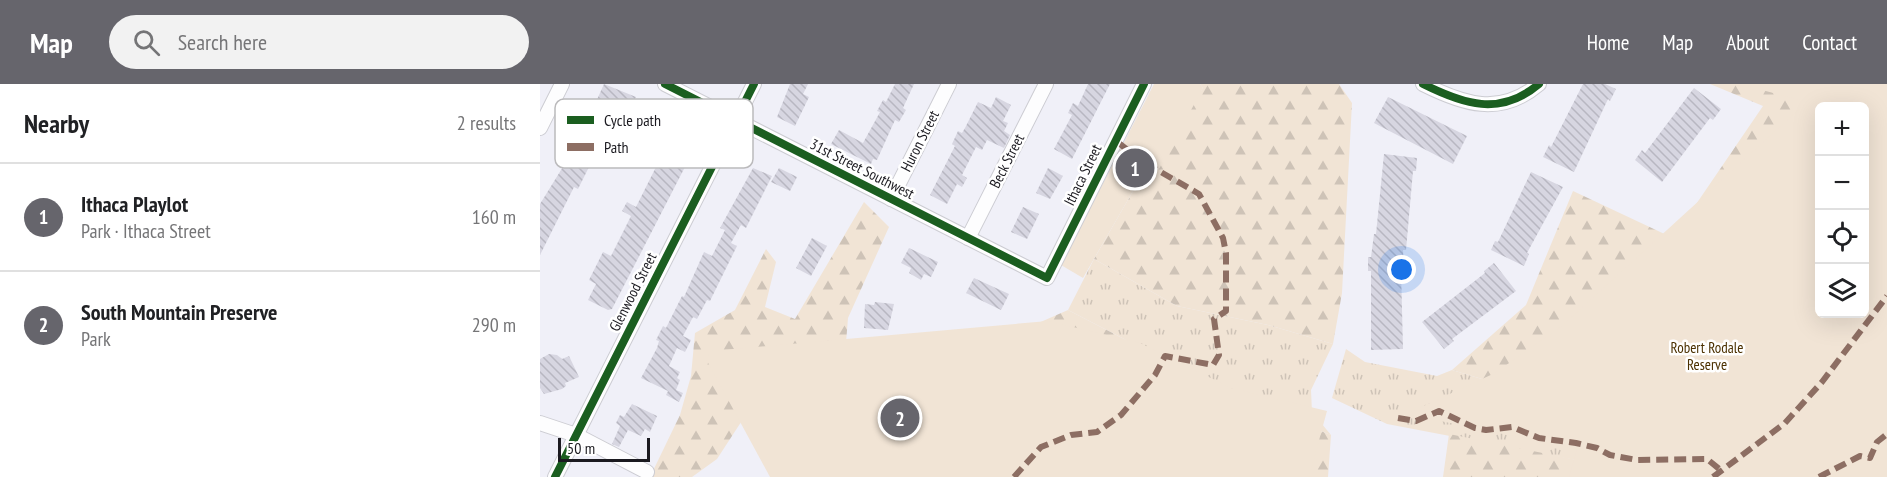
<!DOCTYPE html>
<html lang="en">
<head>
<meta charset="utf-8">
<style>
	body { margin:0; font-family:"PT Sans Narrow",sans-serif; background:#f2f2f2; color:#202124 }
	.controls { position:absolute; right:18px; top:18px; display:grid; overflow:hidden; border-radius:9px; box-shadow:0 6px 24px #0002 }
	.controls button { width:54px; height:54px; display:grid; place-items:center; padding:0; border:0; border-bottom:2px solid #e0e0e0; background:#fff; color:#202124; font:30px sans-serif }
	.scale { position:absolute; left:18px; bottom:15px; width:92px; box-sizing:border-box; padding-left:6px; border:3px solid #1b1a20; border-top:0; font-size:16px; line-height:21px; white-space:nowrap; color:#1b1a20; -webkit-text-stroke:4px #fff; paint-order:stroke }
	.you { position:absolute; left:862px; top:186px; width:21px; height:21px; margin:-15px; border:4px solid #fff; border-radius:50%; background:#1a73e8; box-shadow:0 0 0 9px #1a73e833 }
	.badge { display:grid; place-items:center; width:39px; height:39px; border-radius:50%; background:#66656c; color:#fff; font-size:20px; font-weight:700 }
	.pin { position:absolute; translate:-50% -50%; border:3px solid #fff; box-shadow:0 2px 6px #0006 }
	.list { margin:0; padding:0; list-style:none }
	h2 { display:flex; justify-content:space-between; align-items:center; height:78px; margin:0; padding:0 24px; font-size:26px }
	h2 small { font-size:20px; font-weight:400; color:#757577 }
	.list li { display:grid; grid-template-columns:39px 1fr auto; gap:18px; align-items:center; box-sizing:border-box; height:108px; padding:0 24px; border-top:2px solid #e0e0e0 }
	.list b { display:block; font-size:22px; white-space:nowrap }
	.list p { margin:0; font-size:20px; white-space:nowrap; color:#757577 }
	.list em { font-size:20px; font-style:normal; color:#757577 }
	.icon { flex:none; width:33px; height:33px; fill:none; stroke:currentColor; stroke-width:2; stroke-linecap:round; stroke-linejoin:round }
	.map { position:relative; flex:none; width:1347px; height:393px; overflow:hidden }
	header { display:flex; align-items:center; gap:36px; box-sizing:border-box; height:84px; padding:0 30px; background:#66656c; color:#fff }
	header strong { font-size:28px }
	nav { display:flex; gap:33px; margin-inline-start:auto; font-size:21px }
	.search { width:420px; height:54px; background:#f2f2f2; display:flex; align-items:center; gap:15px; box-sizing:border-box; padding:0 21px; border-radius:33px; color:#757577; font-size:22px }
	main { display:flex }
	aside { flex:1; background:#fff }
	.map>svg:first-child { display:block }
</style>
</head>
<body>
<header>
<strong>Map</strong>
<div class="search"><svg class="icon" aria-label="search" viewBox="0 0 24 24"><circle cx="10" cy="10" r="6"/><path d="M15 15l6 6"/></svg>Search here</div>
<nav><a>Home</a><a>Map</a><a>About</a><a>Contact</a></nav>
</header>
<main>
<aside>
<h2>Nearby<small>2 results</small></h2>
<ul class="list">
<li><span class="badge">1</span><div><b>Ithaca Playlot</b><p>Park · Ithaca Street</p></div><em>160 m</em></li>
<li><span class="badge">2</span><div><b>South Mountain Preserve</b><p>Park</p></div><em>290 m</em></li>
</ul>
</aside>
<div class="map">
<svg width="1347" height="393" viewBox="0 0 1347 393">
	<defs>
		<pattern id="grass-tufts" width="24" height="20" patternUnits="userSpaceOnUse" patternTransform="scale(1.5)"><rect width="24" height="20" fill="#f1e4d5"/><path d="M3 7l-1-3M5 7V3M7 7l1-3M15 17l-1-3M17 17v-4M19 17l1-3" fill="none" stroke="#cec3b7"/></pattern>
		<pattern id="forest-firs" width="22" height="20" patternUnits="userSpaceOnUse" patternTransform="scale(1.5)"><rect width="22" height="20" fill="#f1e4d5"/><path d="M5 1l3.5 6h-7zM16 11l3.5 6h-7z" fill="#cec3b7"/></pattern>
		<pattern id="building-back-hatch" width="6" height="6" patternUnits="userSpaceOnUse" patternTransform="scale(1.5)"><rect width="6" height="6" fill="#d7d6e1"/><path d="M-1 5l2 2M0 0l6 6M5-1l2 2" fill="none" stroke="#b8b7c1"/></pattern>
	</defs>
	<rect width="100%" height="100%" fill="#f0f0f8"/>
	<!-- grass -->
	<g fill="url(#grass-tufts)">
		<polygon points="554,175 637,222 728,241 793,260 771,306 772,328 791,351 708,319 528,226"/>
		<polygon points="1347,181 1347,248 1230,393 1105,393 1062,381 847,340 792,314 806,265 825,278 897,292 912,286 1186,368 1254,308 1312,230 1324,230 1325,212"/>
	</g>
	<!-- forest -->
	<g fill="url(#forest-firs)">
		<polygon points="660,0 799,0 812,19 802,209 793,260 728,241 637,222 554,175 597,100 663,4"/>
		<polygon points="1170,0 1347,0 1324,22 1280,22 1280,230 1186,368 912,286 986,221 1033,107 1133,154 1223,22"/>
		<polygon points="324,118 349,143 308,234 306,259 473,250 528,226 708,319 791,351 788,393 315,393 205,332 177,375 152,393 110,393 140,331 151,292 155,249 195,226 226,165 236,178 225,223 255,235"/>
		<polygon points="909,350 1062,381 1105,393 903,393"/>
	</g>
	<!-- green -->
	<g fill="#f1e4d5" fill-rule="evenodd">
		<polygon points="614,0 660,0 663,4 612,98 597,100 543,194 521,181"/>
		<path d="M 1199,0 L 1347,0 L 1347,393 L 1029,393 L 1037,365 L 866,330 L 955,289 L 1023,241 L 1267,18 ZM 1280,22 L 1324,22 L 1324,230 L 1280,230 Z"/>
		<polygon points="508,237 600,259 691,304 787,327 769,393 230,393 166,275 171,267"/>
	</g>
	<!-- building -->
	<g fill="url(#building-back-hatch)">
		<polygon points="64,0 96,13 91,22 77,15 66,39 63,38 54,55 61,59 38,105 34,103 0,171 0,120 37,60"/>
		<polygon points="250,0 268,0 263,10 269,13 255,42 237,33"/>
		<polygon points="355,0 374,0 363,24 366,26 359,38 355,36 337,76 333,75 331,80 291,60 299,46 323,59 340,28 337,27 343,16 346,18"/>
		<polygon points="548,0 570,0 532,75 514,65 532,31 528,29 533,19 538,22"/>
		<polygon points="1043,0 1065,0 1076,5 1070,17 1068,15 1034,88 1003,73 1009,61 1011,63"/>
		<polygon points="1154,4 1181,25 1173,36 1170,34 1122,98 1095,76 1102,66 1105,69"/>
		<polygon points="456,13 471,21 463,37 468,39 464,47 470,51 464,64 447,56 442,66 436,63 422,91 427,94 422,103 417,100 407,120 390,111 415,62 412,60 418,47 422,49 425,44 438,18 451,24"/>
		<polygon points="848,13 927,52 913,80 834,39"/>
		<polygon points="141,35 164,46 72,225 68,226 48,216 56,200 49,196 63,168 71,172 91,132 82,127 87,118 96,123 128,59 136,62 142,50 135,46"/>
		<polygon points="844,70 877,74 876,87 873,87 866,166 863,166 864,185 861,185 863,265 831,266 831,187 828,187 828,173 831,173 834,150 836,150"/>
		<polygon points="213,84 232,92 206,144 201,141 191,159 197,162 170,217 167,216 157,235 153,233 143,252 151,256 145,268 137,264 129,282 140,288 137,294 140,296 136,306 143,309 139,318 126,311 128,307 101,294 117,264 119,257 116,256 123,242 126,244 142,212 144,213 164,168 172,172 185,146 180,144"/>
		<polygon points="239,84 257,93 250,107 231,98"/>
		<polygon points="508,84 523,92 510,115 496,109"/>
		<polygon points="991,88 1023,103 987,169 989,170 984,182 951,166 955,157 958,158"/>
		<polygon points="483,123 499,130 487,155 471,148"/>
		<polygon points="272,154 287,162 271,192 256,184"/>
		<polygon points="369,164 398,178 391,193 384,190 381,196 369,189 371,184 361,179"/>
		<polygon points="954,179 976,207 912,255 914,257 904,265 882,238 945,189 944,187"/>
		<polygon points="434,194 469,210 461,226 426,209"/>
		<polygon points="335,218 354,220 348,246 324,244 325,220 334,221"/>
		<polygon points="9,270 17,271 22,275 29,272 39,293 25,299 26,302 22,305 4,310 0,304 0,275"/>
		<polygon points="92,320 117,332 110,348 105,345 101,352 88,346 79,363 72,360 80,342 76,339 80,331 84,333"/>
	</g>
	<g fill="none" stroke-linecap="round" stroke-linejoin="round">
		<!-- minor casing -->
		<g stroke="#ccccd2" stroke-width="16">
			<g id="minor">
				<polyline points="125,0 507,194 604,0"/>
				<path d="M 883,0 C 923,20 960,33 999,0"/>
				<polyline points="0,44 22,0"/>
				<polyline points="351,115 409,0"/>
				<polyline points="428,154 506,0"/>
				<polyline points="0,339 36,351 107,388"/>
				<polyline points="15,393 214,0"/>
			</g>
		</g>
		<!-- minor -->
		<use href="#minor" stroke="#fdfdfe" stroke-width="14"/>
		<!-- quiet -->
		<g stroke="#8d6e63" stroke-width="6" stroke-dasharray="12 6" stroke-linecap="butt">
			<polyline points="858,334 876,337 899,327 935,344 946,346 972,343 999,354 1036,359 1057,364 1070,371 1097,376 1167,375 1183,388"/>
			<polyline points="474,393 501,363 531,351 557,348 581,331 615,291 625,272 673,281 679,271 674,235 686,227 686,169 683,154 659,110 600,76 575,56"/>
			<polyline points="1173,393 1245,339 1282,298 1347,212"/>
			<polyline points="1279,393 1320,372 1330,374 1337,358 1347,350"/>
		</g>
		<!-- cycleway casing -->
		<g stroke="#fff" stroke-width="11">
			<g id="cycleway">
				<polyline points="125,0 507,194 604,0"/>
				<path d="M 883,0 C 923,20 960,33 999,0"/>
				<polyline points="15,393 214,0"/>
			</g>
		</g>
		<!-- cycleway -->
		<use href="#cycleway" stroke="#1b5e20" stroke-width="8"/>
	</g>
	<g text-anchor="middle" stroke-width="5" stroke-linejoin="round" paint-order="stroke">
		<!-- street labels -->
		<g font-size="15" fill="#1b1a20" stroke="#fff">
			<text transform="translate(380 57) rotate(-63)" y="5">Huron Street</text>
			<text transform="translate(467 77) rotate(-63)" y="5">Beck Street</text>
			<text transform="translate(322 85) rotate(27)" y="5">31st Street Southwest</text>
			<text transform="translate(543 91) rotate(-64)" y="5">Ithaca Street</text>
			<text transform="translate(93 208) rotate(-63)" y="5">Glenwood Street</text>
		</g>
		<!-- park labels -->
		<g font-size="15" fill="#4b3000" stroke="#fff">
			<text x="1167" y="269">Robert Rodale<tspan x="1167" dy="17">Reserve</tspan></text>
		</g>
	</g>
	<!-- legend -->
	<rect x="15" y="15" width="198" height="69" rx="9" fill="#fff" stroke="#bbbabc" stroke-width="1.5"/>
	<rect x="27" y="32" width="27" height="8" fill="#1b5e20"/>
	<rect x="27" y="59" width="27" height="8" fill="#8d6e63"/>
	<g font-size="16" fill="#1b1a20">
		<text x="64" y="42">Cycle path</text>
		<text x="64" y="69">Path</text>
	</g>
</svg>
<div class="controls">
<button>+</button>
<button>−</button>
<button><svg class="icon" aria-label="locate" viewBox="0 0 24 24"><circle cx="12" cy="12" r="6"/><path d="M12 2v4M12 18v4M2 12h4M18 12h4"/></svg></button>
<button><svg class="icon" aria-label="layers" viewBox="0 0 24 24"><path d="M12 4l9 5-9 5-9-5zM3 14l9 5 9-5"/></svg></button>
</div>
<div class="scale">50 m</div>
<div class="you"></div>
<div class="pin badge" style="left:595px;top:84px">1</div>
<div class="pin badge" style="left:360px;top:334px">2</div>
</div>
</main>
</body>
</html>
